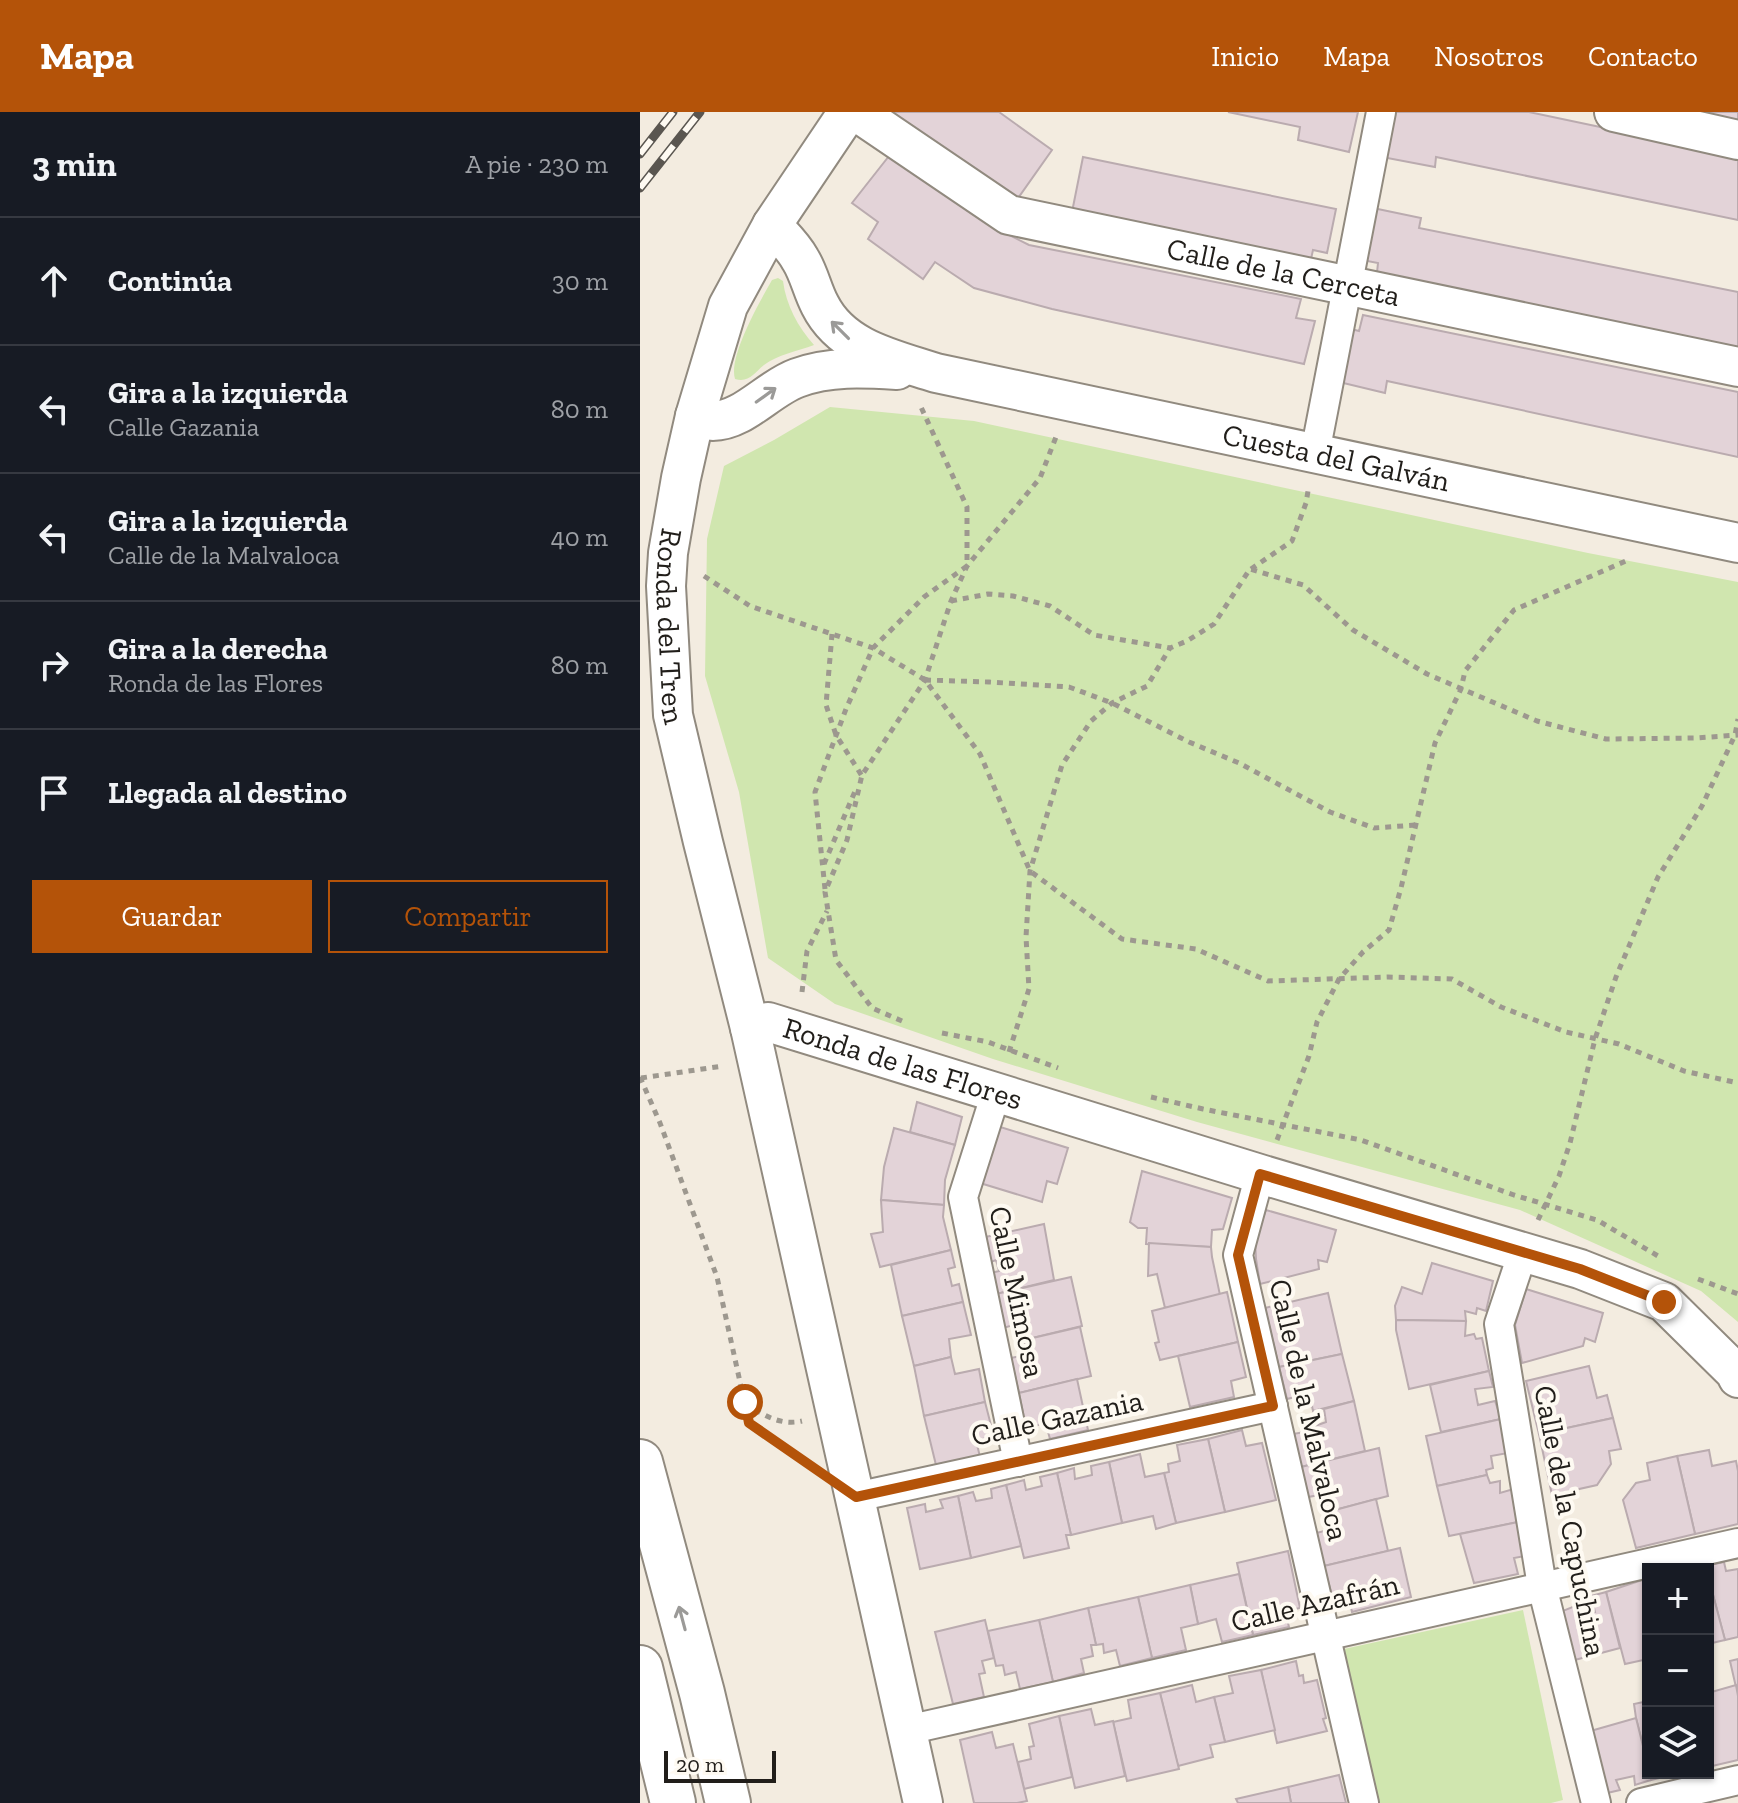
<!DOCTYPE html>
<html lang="es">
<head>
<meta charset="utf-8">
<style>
	body { margin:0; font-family:"Zilla Slab",serif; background:#20242c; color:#f1f3f6 }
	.controls { position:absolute; right:24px; bottom:24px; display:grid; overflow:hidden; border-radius:0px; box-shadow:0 2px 6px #0004 }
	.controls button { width:72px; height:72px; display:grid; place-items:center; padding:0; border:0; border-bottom:2px solid #363941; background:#171b24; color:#f1f3f6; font:40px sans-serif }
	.scale { position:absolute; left:24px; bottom:20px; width:112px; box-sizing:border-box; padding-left:8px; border:4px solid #211e1a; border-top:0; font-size:22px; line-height:28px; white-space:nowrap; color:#211e1a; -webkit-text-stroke:6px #fefaf2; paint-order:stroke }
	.stop { position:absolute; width:24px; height:24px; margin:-18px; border:6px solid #b45309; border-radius:50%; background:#fff }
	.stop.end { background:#b45309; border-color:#fff; box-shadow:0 2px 8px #0008 }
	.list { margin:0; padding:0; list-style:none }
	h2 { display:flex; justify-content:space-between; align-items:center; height:104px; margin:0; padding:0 32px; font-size:34px }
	h2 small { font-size:26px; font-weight:400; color:#9ea1a6 }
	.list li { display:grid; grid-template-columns:52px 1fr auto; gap:24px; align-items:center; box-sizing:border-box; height:128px; padding:0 32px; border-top:2px solid #363941 }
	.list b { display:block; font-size:30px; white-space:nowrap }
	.list p { margin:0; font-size:26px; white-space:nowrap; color:#9ea1a6 }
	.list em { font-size:26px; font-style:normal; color:#9ea1a6 }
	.actions { display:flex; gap:16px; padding:24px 32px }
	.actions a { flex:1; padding:18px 0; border:2px solid #b45309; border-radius:0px; text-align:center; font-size:28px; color:#b45309 }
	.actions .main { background:#b45309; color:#fff }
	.icon { flex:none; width:44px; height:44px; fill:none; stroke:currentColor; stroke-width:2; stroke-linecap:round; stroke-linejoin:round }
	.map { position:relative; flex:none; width:1098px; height:1691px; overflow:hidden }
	header { display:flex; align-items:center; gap:48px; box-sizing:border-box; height:112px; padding:0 40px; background:#b45309; color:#fff }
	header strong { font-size:38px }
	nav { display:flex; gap:44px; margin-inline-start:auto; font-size:28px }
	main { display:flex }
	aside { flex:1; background:#171b24 }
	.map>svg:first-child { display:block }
</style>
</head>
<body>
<header>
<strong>Mapa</strong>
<nav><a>Inicio</a><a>Mapa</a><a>Nosotros</a><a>Contacto</a></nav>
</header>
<main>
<aside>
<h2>3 min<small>A pie · 230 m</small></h2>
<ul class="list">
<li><svg class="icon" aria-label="ahead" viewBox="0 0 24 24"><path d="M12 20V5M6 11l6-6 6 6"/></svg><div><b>Continúa</b></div><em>30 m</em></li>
<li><svg class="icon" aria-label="left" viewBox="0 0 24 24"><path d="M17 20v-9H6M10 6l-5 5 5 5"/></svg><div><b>Gira a la izquierda</b><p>Calle Gazania</p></div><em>80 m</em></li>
<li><svg class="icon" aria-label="left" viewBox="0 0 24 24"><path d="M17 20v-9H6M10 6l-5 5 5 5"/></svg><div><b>Gira a la izquierda</b><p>Calle de la Malvaloca</p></div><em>40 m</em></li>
<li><svg class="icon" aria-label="right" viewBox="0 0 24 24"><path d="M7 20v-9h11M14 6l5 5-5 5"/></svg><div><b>Gira a la derecha</b><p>Ronda de las Flores</p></div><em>80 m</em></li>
<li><svg class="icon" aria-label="arrive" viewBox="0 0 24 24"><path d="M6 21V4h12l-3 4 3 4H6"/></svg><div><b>Llegada al destino</b></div></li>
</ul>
<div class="actions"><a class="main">Guardar</a><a>Compartir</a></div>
</aside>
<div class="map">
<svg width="1098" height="1691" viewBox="0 0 1098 1691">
	<rect width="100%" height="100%" fill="#f3ece0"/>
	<!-- green -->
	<g fill="#d0e6af">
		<path d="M 138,166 L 143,169 C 146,193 158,215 174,233 C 158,239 137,243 124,253 C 114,261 109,271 95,267 C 88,245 120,189 132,168 Z"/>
		<polygon points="190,295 334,309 948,441 1098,470 1098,1210 1061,1179 880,1098 557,1010 353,947 195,892 128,846 99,680 65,564 67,427 84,354 134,328"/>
		<polygon points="883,1498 923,1688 911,1691 737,1691 704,1537"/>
	</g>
	<!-- building -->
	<g fill="#e3d3d8" stroke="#baabaf" stroke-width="2">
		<polygon points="248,0 359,0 412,38 376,89"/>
		<polygon points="588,0 718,0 709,40 658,28 660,15"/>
		<polygon points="751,0 889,0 1098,44 1098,108 796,45 795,55 742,45"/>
		<polygon points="1055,0 1098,0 1098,9"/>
		<polygon points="249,44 353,115 389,133 661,187 656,206 675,209 664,252 412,197 334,176 295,150 283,167 228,127 238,110 212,91"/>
		<polygon points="443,45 696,97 687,141 673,138 669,156 431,105"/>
		<polygon points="733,96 781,106 779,116 1098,180 1098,244 736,170 738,151 722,148"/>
		<polygon points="723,203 1098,280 1098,345 747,269 745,281 695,269 707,216 719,219"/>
		<polygon points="277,990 322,1005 315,1033 270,1020"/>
		<polygon points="357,1014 428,1036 417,1072 407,1069 402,1090 340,1071"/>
		<polygon points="254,1016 315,1033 305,1068 304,1093 241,1088 244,1055"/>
		<polygon points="502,1059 592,1086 583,1117 572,1118 571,1135 506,1132 507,1116 498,1116 490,1110"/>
		<polygon points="241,1088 304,1093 303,1105 311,1138 240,1155 231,1122 243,1120"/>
		<polygon points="626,1098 696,1118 687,1150 678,1148 679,1157 620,1172 616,1147 615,1128"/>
		<polygon points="404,1112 414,1168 356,1182 351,1161 359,1159 356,1148 348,1151 341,1126"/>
		<polygon points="509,1131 571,1135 572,1145 580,1183 525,1196 517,1162 508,1164"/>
		<polygon points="311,1138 315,1155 308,1157 312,1174 319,1172 323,1190 262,1204 251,1153"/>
		<polygon points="792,1151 853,1169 846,1199 837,1196 836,1202 825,1199 826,1209 756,1208 755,1194 762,1175 782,1182"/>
		<polygon points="431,1165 442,1214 384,1228 381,1211 363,1216 356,1182"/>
		<polygon points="886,1177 963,1201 955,1230 945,1226 943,1234 882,1251 875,1213"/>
		<polygon points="587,1180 598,1230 520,1248 515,1231 519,1230 512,1199"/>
		<polygon points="688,1181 702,1242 639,1255 625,1196"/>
		<polygon points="323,1190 331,1223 309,1227 311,1245 274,1254 262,1204"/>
		<polygon points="756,1208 826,1209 825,1224 834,1222 836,1227 842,1226 849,1259 769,1277 756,1218"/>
		<polygon points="440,1215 451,1264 379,1281 371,1246 386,1243 384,1228"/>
		<polygon points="598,1230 606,1265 591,1269 594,1285 550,1295 538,1244"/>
		<polygon points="702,1242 714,1289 673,1299 672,1294 663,1295 659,1284 647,1287 639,1255"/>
		<polygon points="311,1245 315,1262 339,1257 345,1290 284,1304 274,1254"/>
		<polygon points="949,1254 957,1286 967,1283 973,1306 899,1322 886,1269"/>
		<polygon points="849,1259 853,1275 835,1277 838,1293 855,1289 861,1307 801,1320 790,1273"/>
		<polygon points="437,1267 448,1318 410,1327 407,1316 404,1317 402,1312 386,1316 379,1281"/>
		<polygon points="714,1289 725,1339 661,1355 653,1322 676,1318 675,1314 686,1310 684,1297"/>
		<polygon points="345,1290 354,1325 336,1328 340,1345 296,1353 284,1304"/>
		<polygon points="973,1306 981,1337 969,1339 971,1352 957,1373 912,1383 899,1322"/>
		<polygon points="861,1307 868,1341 851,1344 853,1356 846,1358 847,1363 797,1374 786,1324"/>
		<polygon points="602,1318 606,1334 622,1331 636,1388 585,1400 568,1327"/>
		<polygon points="568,1327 585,1400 536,1411 524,1361 529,1360 528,1352 540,1349 537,1333"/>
		<polygon points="739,1336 748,1384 695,1398 692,1392 686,1392 685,1382 668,1385 661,1355"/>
		<polygon points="1069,1338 1072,1354 1096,1349 1098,1359 1098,1412 1055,1422 1037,1344"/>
		<polygon points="500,1342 505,1365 524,1361 536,1411 516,1417 513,1404 482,1411 469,1350"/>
		<polygon points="1037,1344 1055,1422 996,1436 983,1388 996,1371 1010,1368 1007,1351"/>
		<polygon points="469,1350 482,1411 431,1423 417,1361 434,1356 435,1367 452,1363 451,1354"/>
		<polygon points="417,1361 431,1423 426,1423 429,1436 384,1446 366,1373 384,1368 386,1378 402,1374 400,1365"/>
		<polygon points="847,1363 850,1371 860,1369 860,1381 877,1376 883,1409 809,1424 797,1374"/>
		<polygon points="366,1373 381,1434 331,1446 318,1384 333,1380 336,1389 352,1386 351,1377"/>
		<polygon points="318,1384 331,1446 280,1457 267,1396 285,1392 286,1400 303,1396 300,1388"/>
		<polygon points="736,1387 748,1439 684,1454 676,1421 693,1417 691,1405 696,1404 695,1398"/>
		<polygon points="883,1409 890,1443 874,1446 878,1462 834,1471 820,1422"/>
		<polygon points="760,1436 771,1485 712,1500 708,1483 693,1487 684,1454"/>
		<polygon points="648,1439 660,1496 645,1499 649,1515 613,1523 597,1451"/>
		<polygon points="1084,1450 1086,1459 1098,1457 1098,1525 1085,1528 1068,1464 1068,1457 1065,1454"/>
		<polygon points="599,1462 613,1523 582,1530 576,1507 558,1512 550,1473"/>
		<polygon points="1068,1464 1085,1528 1068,1532"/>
		<polygon points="1008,1466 1008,1547 985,1552 966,1480"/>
		<polygon points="550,1473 558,1512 541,1516 546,1538 512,1546 498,1485"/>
		<polygon points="966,1480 980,1536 931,1549 920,1500 935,1494 938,1504 955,1500 951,1484"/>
		<polygon points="498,1485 512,1546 480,1554 476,1538 464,1541 463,1532 456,1533 448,1496"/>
		<polygon points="448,1496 456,1533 451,1533 453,1544 441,1547 444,1561 413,1570 399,1508"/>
		<polygon points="345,1508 354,1546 342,1549 345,1561 339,1562 344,1585 313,1592 295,1520"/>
		<polygon points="399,1508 413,1570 380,1577 376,1560 365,1563 363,1553 356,1554 348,1519"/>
		<polygon points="1098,1547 1098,1584 1090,1549"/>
		<polygon points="656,1549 659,1564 663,1563 664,1571 677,1568 686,1606 683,1607 687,1619 637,1631 621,1558"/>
		<polygon points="621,1558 635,1618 585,1630 574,1585 593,1581 589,1564"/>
		<polygon points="552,1573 556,1590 574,1585 585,1630 570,1633 573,1645 538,1654 520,1581"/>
		<polygon points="1096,1573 1098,1584 1098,1648 1068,1655 1068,1581"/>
		<polygon points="520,1581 539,1657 487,1669 473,1610 491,1606 488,1588"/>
		<polygon points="1008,1589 1008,1654 996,1606 994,1592"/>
		<polygon points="451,1597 455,1613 473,1609 485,1664 435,1676 419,1604"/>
		<polygon points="419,1604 432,1665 384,1677 378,1650 391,1647 389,1635 394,1634 389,1612"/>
		<polygon points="996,1606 1008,1654 1008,1661 1010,1661 1011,1668 995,1673 994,1664 976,1668 980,1678 963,1682 947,1620"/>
		<polygon points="352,1620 356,1636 373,1632 387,1689 377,1691 334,1691 320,1628"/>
		<polygon points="1010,1661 1040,1661 1011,1668"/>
		<polygon points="699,1663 706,1691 651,1691 648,1675"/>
		<polygon points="648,1675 651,1691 598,1691 596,1687"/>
	</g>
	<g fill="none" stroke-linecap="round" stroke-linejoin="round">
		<!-- pedestrian casing -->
		<g stroke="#918a7f" stroke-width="32">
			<g id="pedestrian">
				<polyline points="675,341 741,0"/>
				<polyline points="356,981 323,1085 378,1350"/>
				<polyline points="620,1062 598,1143 724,1691"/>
				<polyline points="883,1140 859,1212 902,1474 956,1691"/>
				<polyline points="216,1385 633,1294"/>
				<polyline points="267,1618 1098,1431"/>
				<polyline points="1001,1691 1098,1668"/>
			</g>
		</g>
		<!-- minor casing -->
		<g stroke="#918a7f" stroke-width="42">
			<g id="minor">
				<path id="s1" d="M 208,0 L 132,113 L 88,194 L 55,304 L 41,366 L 28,441 L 26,474 L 33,603 L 63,730 L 110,916 L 283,1691"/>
				<path id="s2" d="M 217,0 L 369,103 L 1098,255"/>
				<polyline points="974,0 1098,28"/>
				<path id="s3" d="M 132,113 C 142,124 153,134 160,147 C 169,161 172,178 180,193 C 202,237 253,247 296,261 L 1098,431"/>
				<path d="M 55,304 C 60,306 67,309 73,309 C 103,309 129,276 157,266 C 189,254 223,256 257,258"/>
				<path id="s4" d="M 110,916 L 128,910 L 620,1062 L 940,1157 L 1024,1190 L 1095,1260 L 1098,1266"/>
			</g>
		</g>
		<!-- trunk casing -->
		<g stroke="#918a7f" stroke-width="48">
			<g id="trunk">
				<polyline points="0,1350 62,1581 88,1691"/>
				<polyline points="0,1556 33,1691"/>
			</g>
		</g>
		<!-- path -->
		<g stroke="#9d988f" stroke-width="5" stroke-dasharray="6 6" stroke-linecap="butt">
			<polyline points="611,457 652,429 666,391 668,379"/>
			<polyline points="64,464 110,494 233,536 285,568 340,642 390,759 482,827 556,837 628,869 748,865 812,867 861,895 926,920 979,932 1044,959 1098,971"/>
			<polyline points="311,489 348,482 373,484 410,494 454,523 530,536"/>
			<polyline points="192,522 186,593 196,623 222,664"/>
			<polyline points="285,568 349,570 429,575 472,591 549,630 599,651 690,700 734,716 776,713"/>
			<polyline points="184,752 216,677"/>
			<polyline points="185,777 175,680 206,597 233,536 284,485 327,454 327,395 281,295"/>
			<polyline points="162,880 167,839 187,799"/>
			<polyline points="262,909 232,896 196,848 185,780 207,728 222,663 285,568 311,489 327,454 400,366 416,325"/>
			<polyline points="302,921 348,930 418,956"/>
			<polyline points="369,940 389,877 386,825 390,759 422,653 451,609 472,591 507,574 530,536 547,529 574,512 610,457 663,473 713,518 787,562 897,609 966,627 1056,626 1098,623"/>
			<polyline points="0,965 20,1011 77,1165 109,1311 169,1352"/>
			<polyline points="1,966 83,954"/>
			<polyline points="511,985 563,997 721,1028 874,1083 957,1108 1018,1144"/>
			<polyline points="637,1028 669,944 677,910 699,867 723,840 749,818 761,776 795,631 821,577 825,559 874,498 988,448"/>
			<polyline points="898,1108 919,1064 930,1031 955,927 976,865 1018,765 1062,694 1095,623 1098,607"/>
			<polyline points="1058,1167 1098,1182"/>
			<path d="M 105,1291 C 123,1303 140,1314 162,1309"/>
		</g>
		<!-- pedestrian -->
		<use href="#pedestrian" stroke="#fff" stroke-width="28"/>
		<!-- minor -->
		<use href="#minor" stroke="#fff" stroke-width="38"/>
		<!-- trunk -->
		<use href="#trunk" stroke="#fff" stroke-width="44"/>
		<!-- rail casing -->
		<g stroke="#5a5650" stroke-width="9">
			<g id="rail">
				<polyline points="0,42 33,0"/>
				<polyline points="0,76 60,0"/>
			</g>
		</g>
		<!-- rail -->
		<use href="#rail" stroke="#fefaf2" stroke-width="6" stroke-dasharray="18" stroke-linecap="butt"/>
	</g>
	<!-- one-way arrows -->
	<defs><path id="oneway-shaft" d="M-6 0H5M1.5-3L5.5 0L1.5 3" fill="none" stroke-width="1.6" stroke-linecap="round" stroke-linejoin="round" transform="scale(2)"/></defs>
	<g stroke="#9b9a98">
		<use href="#oneway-shaft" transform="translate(200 218) rotate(-135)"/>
		<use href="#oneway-shaft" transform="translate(126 283) rotate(-36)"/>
		<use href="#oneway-shaft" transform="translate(42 1506) rotate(-105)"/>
	</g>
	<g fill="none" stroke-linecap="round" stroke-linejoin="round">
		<!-- route -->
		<polyline stroke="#b45309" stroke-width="10" points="105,1290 109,1311 216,1385 633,1294 598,1143 620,1062 940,1157 1024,1190"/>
	</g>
	<g text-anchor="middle" stroke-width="8" stroke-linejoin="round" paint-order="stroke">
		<!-- street labels -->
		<g font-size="30" fill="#211e1a" stroke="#fefaf2">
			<text dy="10" stroke="none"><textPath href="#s2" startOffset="464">Calle de la Cerceta</textPath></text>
			<text dy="10" stroke="none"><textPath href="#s3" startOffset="642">Cuesta del Galván</textPath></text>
			<text dy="10" stroke="none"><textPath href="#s1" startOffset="556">Ronda del Tren</textPath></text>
			<text dy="10" stroke="none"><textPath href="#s4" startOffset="160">Ronda de las Flores</textPath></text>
			<text transform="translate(377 1180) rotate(78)" y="10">Calle Mimosa</text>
			<text transform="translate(669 1298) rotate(77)" y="10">Calle de la Malvaloca</text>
			<text transform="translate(417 1306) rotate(-12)" y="10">Calle Gazania</text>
			<text transform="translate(930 1409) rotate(79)" y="10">Calle de la Capuchina</text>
			<text transform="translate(675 1491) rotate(-13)" y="10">Calle Azafrán</text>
		</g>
	</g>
</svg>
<div class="controls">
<button>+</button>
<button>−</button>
<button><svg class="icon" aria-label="layers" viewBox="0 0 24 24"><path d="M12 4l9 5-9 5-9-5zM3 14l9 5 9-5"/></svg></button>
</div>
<div class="scale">20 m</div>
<div class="stop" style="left:105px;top:1290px"></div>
<div class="stop end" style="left:1024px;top:1190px"></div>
</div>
</main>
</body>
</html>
